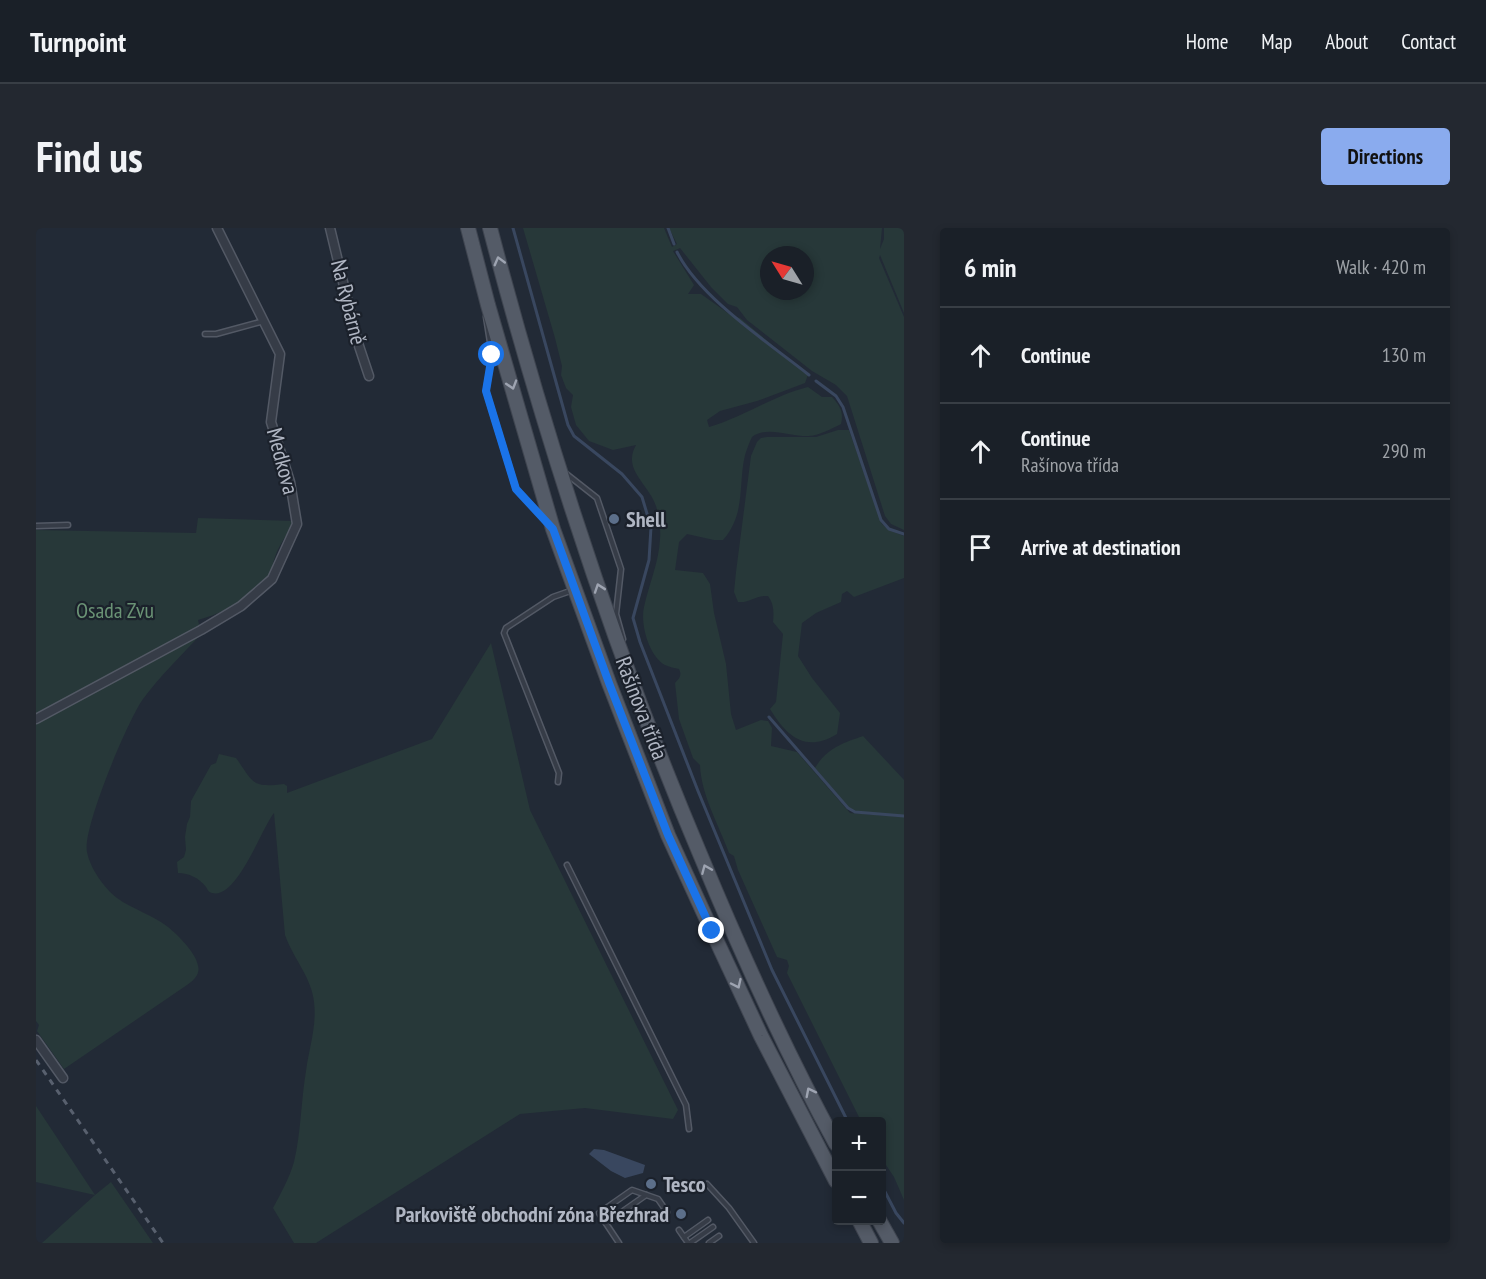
<!DOCTYPE html>
<html lang="en">
<head>
<meta charset="utf-8">
<style>
	body { margin:0; font-family:"PT Sans Narrow",sans-serif; background:#232830; color:#f1f3f6 }
	.controls { position:absolute; right:18px; bottom:18px; display:grid; overflow:hidden; border-radius:6px; box-shadow:0 3px 9px #0003 }
	.controls button { width:54px; height:54px; display:grid; place-items:center; padding:0; border:0; border-bottom:2px solid #383e45; background:#1a2028; color:#f1f3f6; font:30px sans-serif }
	.compass { position:absolute; left:724px; top:18px; width:54px; height:54px; border-radius:50%; background:#1a2028; box-shadow:0 3px 9px #0003; rotate:307deg }
	.stop { position:absolute; width:18px; height:18px; margin:-14px; border:4px solid #1a73e8; border-radius:50%; background:#fff }
	.stop.end { background:#1a73e8; border-color:#fff; box-shadow:0 2px 6px #0008 }
	.list { margin:0; padding:0; list-style:none }
	h2 { display:flex; justify-content:space-between; align-items:center; height:78px; margin:0; padding:0 24px; font-size:26px }
	h2 small { font-size:20px; font-weight:400; color:#9fa3a8 }
	.list li { display:grid; grid-template-columns:39px 1fr auto; gap:18px; align-items:center; box-sizing:border-box; height:96px; padding:0 24px; border-top:2px solid #383e45 }
	.list b { display:block; font-size:22px; white-space:nowrap }
	.list p { margin:0; font-size:20px; white-space:nowrap; color:#9fa3a8 }
	.list em { font-size:20px; font-style:normal; color:#9fa3a8 }
	.icon { flex:none; width:33px; height:33px; fill:none; stroke:currentColor; stroke-width:2; stroke-linecap:round; stroke-linejoin:round }
	.map { position:relative; flex:none; width:868px; height:1015px; overflow:hidden; border-radius:6px }
	header { display:flex; align-items:center; gap:36px; box-sizing:border-box; height:84px; padding:0 30px; background:#1a2028; border-bottom:2px solid #383e45 }
	header strong { font-size:28px }
	nav { display:flex; gap:33px; margin-inline-start:auto; font-size:21px }
	.intro { display:flex; align-items:center; justify-content:space-between; box-sizing:border-box; height:144px; padding:0 36px }
	h1 { margin:0; font-size:42px }
	.button { padding:15px 27px; border-radius:6px; background:#8aabee; color:#111; font-size:21px; font-weight:700 }
	main { display:flex; gap:36px; padding:0 36px }
	aside { flex:1; background:#1a2028; border-radius:6px; box-shadow:0 3px 9px #0003 }
	.map>svg:first-child { display:block }
</style>
</head>
<body>
<header>
<strong>Turnpoint</strong>
<nav><a>Home</a><a>Map</a><a>About</a><a>Contact</a></nav>
</header>
<div class="intro"><h1>Find us</h1><a class="button">Directions</a></div>
<main>
<div class="map">
<svg width="868" height="1015" viewBox="0 0 868 1015">
	<rect width="100%" height="100%" fill="#222a36"/>
	<!-- green -->
	<g fill="#273839" fill-rule="evenodd">
		<path d="M 487,0 L 628,0 L 636,19 L 641,16 L 633,0 L 846,0 L 844,21 L 848,11 L 848,0 L 868,0 L 868,85 L 844,27 L 843,30 L 868,89 L 868,302 L 855,296 L 849,288 L 811,168 L 800,157 L 776,143 L 711,92 L 701,79 L 692,76 L 675,59 L 644,20 L 637,23 L 658,57 L 652,66 L 665,66 L 696,88 L 704,90 L 772,147 L 769,155 L 721,173 L 684,183 L 671,192 L 673,199 C 708,189 736,168 772,159 L 786,169 L 796,169 C 804,178 808,184 805,196 C 795,201 784,207 773,208 C 755,209 731,197 716,209 C 713,215 711,221 709,227 C 702,257 710,286 687,312 L 678,312 L 651,306 L 643,314 L 639,342 L 667,345 L 674,356 L 678,385 L 690,436 L 695,486 L 700,502 L 725,492 L 732,493 L 736,500 L 735,518 L 761,524 L 814,585 L 868,589 L 868,972 L 858,949 L 846,931 L 846,894 L 825,893 L 751,745 L 753,738 L 751,732 L 741,729 L 702,642 L 698,628 L 693,625 C 683,597 665,567 664,537 L 657,530 L 643,491 L 639,455 C 644,450 646,447 643,441 C 639,440 633,439 629,437 C 613,428 604,396 608,379 C 613,356 623,334 624,311 C 625,301 623,288 620,278 C 612,255 586,242 600,217 L 577,222 L 553,213 L 540,197 L 535,179 L 537,167 L 530,160 L 525,147 L 526,138 L 519,110 ZM 733,27 L 769,27 L 769,63 L 733,63 Z"/>
		<path d="M 802,202 L 813,202 L 846,296 L 855,303 L 868,308 L 868,350 L 818,369 L 811,363 L 806,366 L 805,374 L 780,385 L 766,395 L 762,428 L 776,450 L 804,485 L 801,506 C 770,525 751,509 734,481 L 740,474 L 747,406 L 737,394 C 738,385 738,376 732,368 C 719,367 715,375 702,374 L 698,364 L 700,344 L 715,228 L 721,214 L 725,210 L 731,209 L 780,209 Z"/>
		<path d="M 162,290 L 257,293 C 253,305 244,315 240,326 C 237,333 236,342 233,349 C 223,370 183,386 162,392 L 165,406 C 146,427 124,448 107,471 C 92,492 46,601 51,624 C 54,640 68,660 81,670 C 96,681 117,687 132,699 C 143,708 169,733 161,747 C 159,751 155,754 151,757 L 28,841 L 1,803 L 3,797 L 0,793 L 0,302 L 160,305 Z"/>
		<path d="M 455,415 L 494,582 L 642,882 L 637,891 L 549,880 L 484,886 L 280,1015 L 258,1015 L 237,980 C 245,965 253,951 258,934 C 265,905 265,873 270,843 C 273,820 281,798 278,774 C 276,750 257,730 249,707 L 238,585 C 226,599 201,672 176,665 C 172,664 172,662 170,659 C 163,650 153,645 142,645 L 141,634 L 148,629 L 150,622 L 149,609 L 151,596 L 154,589 L 155,573 L 175,537 L 180,535 L 183,526 L 200,530 C 218,555 215,560 248,556 L 251,558 L 251,565 L 396,511 Z"/>
		<path d="M 827,508 L 868,552 L 868,588 L 831,586 L 815,582 L 779,540 C 791,520 807,515 827,508 Z"/>
		<polygon points="0,878 59,967 75,954 117,1015 6,1015 59,967 0,954"/>
	</g>
	<!-- water -->
	<polygon fill="#39475f" points="558,921 568,922 609,937 607,945 589,950 575,943 553,926"/>
	<g fill="none" stroke-linecap="round" stroke-linejoin="round">
		<!-- stream -->
		<g stroke="#39475f" stroke-width="3">
			<polyline points="477,0 532,197 538,208 586,246 606,269 615,299 613,332 597,390 604,414 662,563 736,742 812,894"/>
			<polyline points="632,0 638,16"/>
			<path d="M 641,24 C 664,70 733,115 773,147"/>
			<polyline points="780,153 800,168 807,179 845,292 853,301 868,306"/>
			<polyline points="733,489 812,580 819,584 868,588"/>
			<polyline points="846,958 860,985 868,995"/>
		</g>
		<!-- service casing -->
		<g stroke="#535965" stroke-width="7">
			<g id="service">
				<polyline points="450,89 456,127 450,163 480,261 510,293"/>
				<polyline points="169,106 180,106 228,93"/>
				<polyline points="528,244 561,270 585,341 580,386 587,411"/>
				<polyline points="0,298 32,297"/>
				<polyline points="522,554 523,545 468,405 470,400 517,369 537,362"/>
				<polyline points="531,637 650,877 653,901"/>
				<polyline points="671,956 693,980 718,1015"/>
				<polyline points="570,995 610,967"/>
				<polyline points="643,1002 652,1015"/>
				<polyline points="648,1009 672,992"/>
				<polyline points="583,1015 563,985 596,962 622,971 631,984"/>
				<polyline points="654,1015 677,999"/>
				<polyline points="673,1015 683,1008"/>
			</g>
		</g>
		<!-- minor casing -->
		<g stroke="#535965" stroke-width="11">
			<g id="minor">
				<polyline points="294,0 321,112 333,148"/>
				<polyline points="0,491 165,402 205,378 236,351 261,296 254,254 235,194 244,126 181,0"/>
				<polyline points="0,812 27,850"/>
			</g>
		</g>
		<!-- primary casing -->
		<g stroke="#3f4550" stroke-width="16">
			<g id="primary">
				<polyline points="432,0 452,77 517,301 573,455 632,607 676,703 725,808 800,953"/>
				<path d="M 454,0 C 510,213 578,423 664,626 C 705,725 749,823 800,916"/>
				<polyline points="823,992 835,1015"/>
				<polyline points="843,992 856,1015"/>
			</g>
		</g>
		<!-- service -->
		<use href="#service" stroke="#363c47" stroke-width="4"/>
		<!-- minor -->
		<use href="#minor" stroke="#363c47" stroke-width="8"/>
		<!-- primary -->
		<use href="#primary" stroke="#545b67" stroke-width="14"/>
		<!-- rail -->
		<polyline stroke="#58606e" stroke-width="3" stroke-dasharray="6 6" stroke-linecap="butt" points="0,832 127,1015"/>
	</g>
	<!-- one-way arrows -->
	<defs><path id="oneway-chevron" d="M-2-3.5L2.5 0L-2 3.5" fill="none" stroke-width="1.6" stroke-linecap="round" stroke-linejoin="round" transform="scale(1.5)"/></defs>
	<g stroke="#9ea4b1">
		<use href="#oneway-chevron" transform="translate(463 33) rotate(-105)"/>
		<use href="#oneway-chevron" transform="translate(476 157) rotate(73)"/>
		<use href="#oneway-chevron" transform="translate(563 360) rotate(-109)"/>
		<use href="#oneway-chevron" transform="translate(670 641) rotate(-113)"/>
		<use href="#oneway-chevron" transform="translate(701 756) rotate(65)"/>
		<use href="#oneway-chevron" transform="translate(774 864) rotate(-117)"/>
	</g>
	<g fill="none" stroke-linecap="round" stroke-linejoin="round">
		<!-- route -->
		<polyline stroke="#1a73e8" stroke-width="8" points="456,127 450,163 480,261 517,301 573,455 632,607 676,703"/>
	</g>
	<!-- markers -->
	<g fill="#5c6f8a" stroke="#1b212b" stroke-width="2">
		<circle cx="578" cy="291" r="6"/>
		<circle cx="615" cy="956" r="6"/>
		<circle cx="645" cy="986" r="6"/>
	</g>
	<g text-anchor="middle" stroke-width="4.5" stroke-linejoin="round" paint-order="stroke">
		<!-- street labels -->
		<g font-size="22" fill="#b0b6c3" stroke="#1b212b">
			<text transform="translate(313 74) rotate(76)" y="8">Na Rybárně</text>
			<text transform="translate(247 233) rotate(75)" y="8">Medkova</text>
			<text transform="translate(606 480) rotate(69)" y="8">Rašínova třída</text>
		</g>
		<!-- poi labels -->
		<g font-size="22" font-weight="bold" fill="#b0b6c3" stroke="#1b212b" text-anchor="start">
			<text x="590" y="299">Shell</text>
			<text x="627" y="964">Tesco</text>
			<text x="633" y="994" text-anchor="end">Parkoviště obchodní zóna Březhrad</text>
		</g>
		<!-- park labels -->
		<g font-size="22" fill="#6a9275" stroke="#1b212b">
			<text x="79" y="390">Osada Zvu</text>
		</g>
	</g>
</svg>
<div class="controls">
<button>+</button>
<button>−</button>
</div>
<svg class="compass" viewBox="-18 -18 36 36"><path d="M0-13l5 13h-10z" fill="#e53935"/><path d="M0 13l5-13h-10z" fill="#9fa3a8"/></svg>
<div class="stop" style="left:456px;top:127px"></div>
<div class="stop end" style="left:676px;top:703px"></div>
</div>
<aside>
<h2>6 min<small>Walk · 420 m</small></h2>
<ul class="list">
<li><svg class="icon" aria-label="ahead" viewBox="0 0 24 24"><path d="M12 20V5M6 11l6-6 6 6"/></svg><div><b>Continue</b></div><em>130 m</em></li>
<li><svg class="icon" aria-label="ahead" viewBox="0 0 24 24"><path d="M12 20V5M6 11l6-6 6 6"/></svg><div><b>Continue</b><p>Rašínova třída</p></div><em>290 m</em></li>
<li><svg class="icon" aria-label="arrive" viewBox="0 0 24 24"><path d="M6 21V4h12l-3 4 3 4H6"/></svg><div><b>Arrive at destination</b></div></li>
</ul>
</aside>
</main>
</body>
</html>
